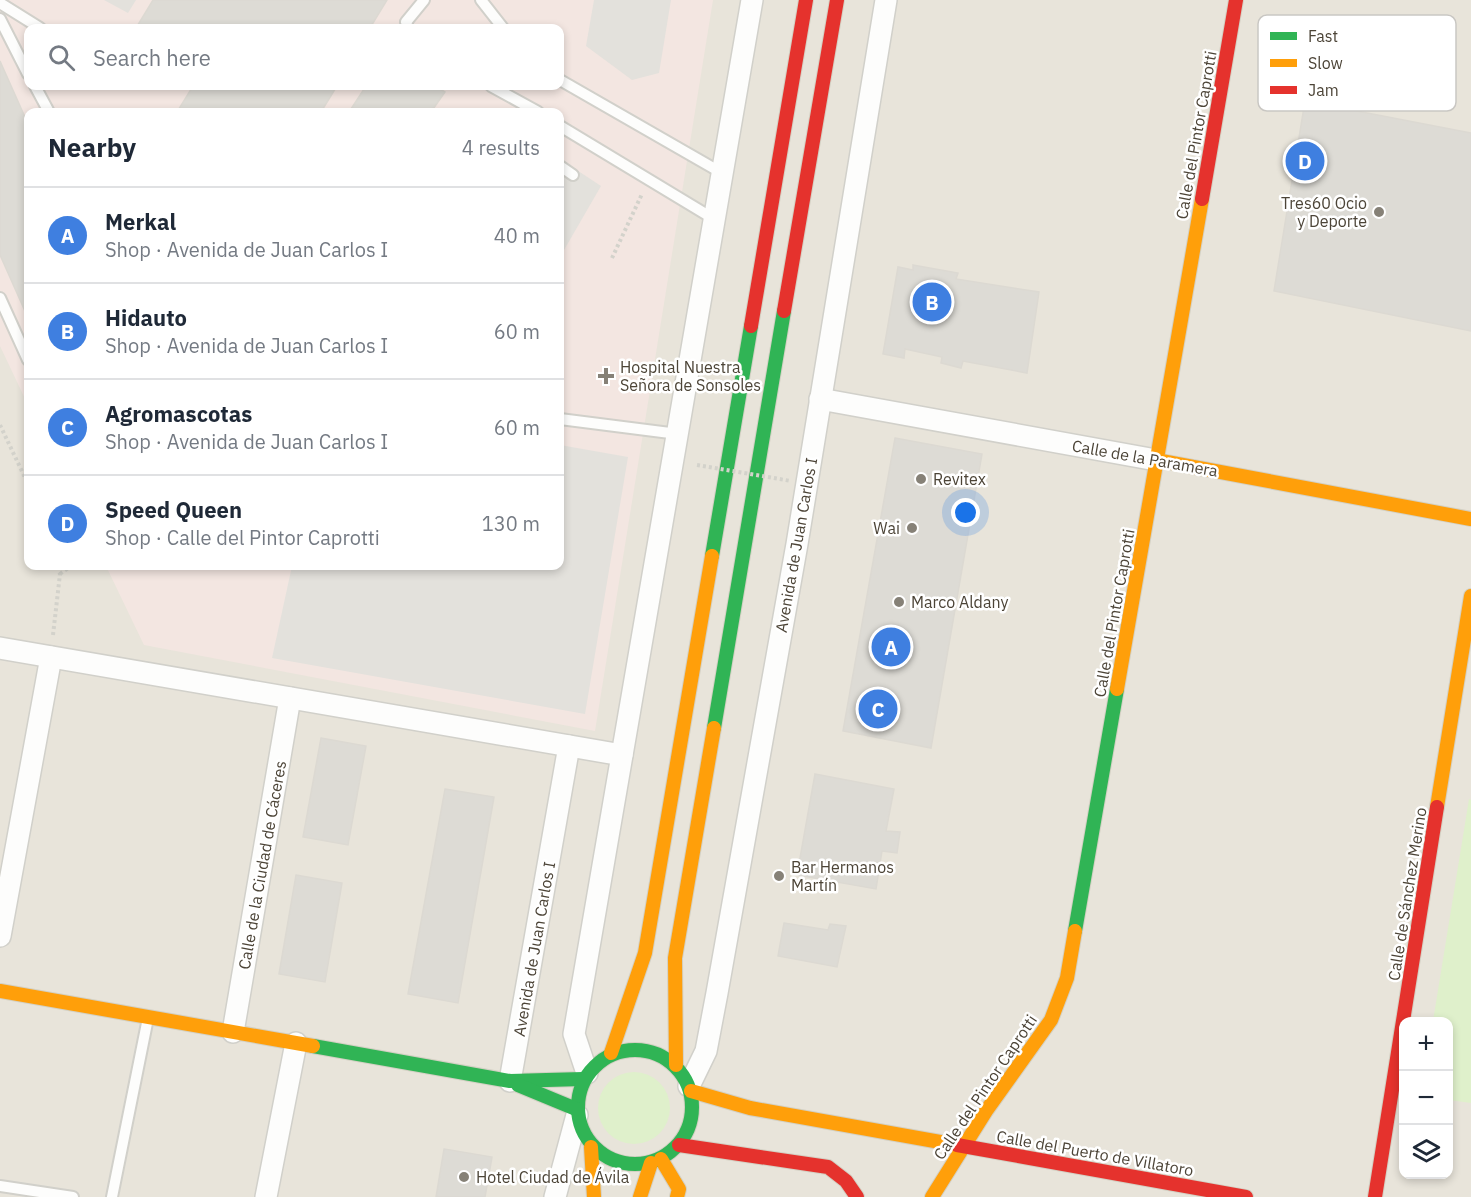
<!DOCTYPE html>
<html lang="en">
<head>
<meta charset="utf-8">
<style>
	body { margin:0; font-family:"IBM Plex Sans",sans-serif; background:#f2f2f3; color:#1f2937 }
	.controls { position:absolute; right:18px; bottom:18px; display:grid; overflow:hidden; border-radius:12px; box-shadow:0 3px 9px #0003 }
	.controls button { width:54px; height:54px; display:grid; place-items:center; padding:0; border:0; border-bottom:2px solid #e0e1e3; background:#fff; color:#1f2937; font:30px sans-serif }
	.you { position:absolute; left:966px; top:513px; width:21px; height:21px; margin:-15px; border:4px solid #fff; border-radius:50%; background:#1a73e8; box-shadow:0 0 0 9px #1a73e833 }
	.badge { display:grid; place-items:center; width:39px; height:39px; border-radius:50%; background:#868177; color:#fff; font-size:20px; font-weight:700 }
	.pin { position:absolute; translate:-50% -50%; border:3px solid #fff; box-shadow:0 2px 6px #0006 }
	.list { margin:0; padding:0; list-style:none }
	h2 { display:flex; justify-content:space-between; align-items:center; height:78px; margin:0; padding:0 24px; font-size:26px }
	h2 small { font-size:20px; font-weight:400; color:#747a83 }
	.list li { display:grid; grid-template-columns:39px 1fr auto; gap:18px; align-items:center; box-sizing:border-box; height:96px; padding:0 24px; border-top:2px solid #e0e1e3 }
	.list b { display:block; font-size:22px; white-space:nowrap }
	.list p { margin:0; font-size:20px; white-space:nowrap; color:#747a83 }
	.list em { font-size:20px; font-style:normal; color:#747a83 }
	.icon { flex:none; width:33px; height:33px; fill:none; stroke:currentColor; stroke-width:2; stroke-linecap:round; stroke-linejoin:round }
	.map { position:relative; flex:none; width:1471px; height:1197px; overflow:hidden }
	.search { position:absolute; background:#fff; box-shadow:0 3px 9px #0003; left:24px; top:24px; width:540px; height:66px; display:flex; align-items:center; gap:15px; box-sizing:border-box; padding:0 21px; border-radius:12px; color:#747a83; font-size:22px }
	.panel { position:absolute; background:#fff; box-shadow:0 3px 9px #0003; left:24px; top:108px; width:540px; height:462px; border-radius:12px }
	.map>svg:first-child { display:block }
</style>
</head>
<body>
<div class="map">
<svg width="1471" height="1197" viewBox="0 0 1471 1197">
	<rect width="100%" height="100%" fill="#f3f2ed"/>
	<!-- residential -->
	<path fill="#e8e4da" fill-rule="evenodd" d="M 0,0 L 1471,0 L 1471,1197 L 0,1197 ZM 28,28 L 560,28 L 560,86 L 28,86 ZM 28,112 L 560,112 L 560,566 L 28,566 ZM 1404,1022 L 1448,1022 L 1448,1174 L 1404,1174 Z"/>
	<!-- medical -->
	<path fill="#f3e6e1" fill-rule="evenodd" d="M 0,0 L 713,0 L 595,731 L 144,645 L 106,566 L 560,566 L 560,112 L 28,112 L 28,405 L 0,346 ZM 28,28 L 560,28 L 560,86 L 28,86 Z"/>
	<!-- green -->
	<g fill="#dff0cb">
		<polygon points="1469,799 1471,800 1471,1103 1449,1100 1448,1022 1433,1021"/>
		<circle cx="634" cy="1108" r="36"/>
	</g>
	<!-- parking -->
	<g fill="#e3e1dc">
		<polygon points="104,0 136,0 128,13"/>
		<polygon points="594,0 671,0 659,73 632,80 586,46"/>
		<polygon points="560,159 601,186 560,257"/>
		<polygon points="560,445 628,457 585,714 272,658 292,566 560,566"/>
	</g>
	<!-- building -->
	<g fill="#dddbd5" stroke="#dcd9d2" stroke-width="1.5">
		<polygon points="153,0 387,0 370,28 136,28"/>
		<polygon points="0,61 28,124 28,318 0,255"/>
		<polygon points="193,86 337,86 321,112 177,112"/>
		<polygon points="366,86 435,86 445,92 431,112 349,112"/>
		<polygon points="1305,101 1471,133 1471,331 1274,291"/>
		<polygon points="913,265 958,273 956,279 1039,292 1027,373 963,361 961,368 941,363 942,357 905,349 904,358 883,354 898,267 913,270"/>
		<polygon points="895,438 982,454 931,748 843,731"/>
		<polygon points="321,738 366,746 348,845 303,837"/>
		<polygon points="815,774 894,789 886,831 900,832 897,853 882,851 876,889 797,875"/>
		<polygon points="445,789 494,797 458,1003 408,994"/>
		<polygon points="296,875 342,883 325,982 279,974"/>
		<polygon points="784,923 828,930 830,924 846,926 837,967 778,956"/>
		<polygon points="444,1149 492,1157 485,1197 436,1197"/>
	</g>
	<g fill="none" stroke-linecap="round" stroke-linejoin="round">
		<!-- lane casing -->
		<g stroke="#d1d0ca" stroke-width="14">
			<g id="lane">
				<polyline points="481,0 503,28"/>
				<polyline points="0,3 40,28"/>
				<polyline points="0,19 28,74"/>
				<polyline points="408,28 406,22 424,0"/>
				<polyline points="560,80 722,173"/>
				<polyline points="35,86 49,112"/>
				<polyline points="491,86 538,112"/>
				<polyline points="560,126 714,219"/>
				<polyline points="560,166 573,175"/>
				<polyline points="0,298 28,360"/>
				<polyline points="560,419 678,434"/>
				<polyline points="0,1186 73,1197"/>
				<polyline points="112,1197 148,1018"/>
			</g>
		</g>
		<!-- street casing -->
		<g stroke="#d1d0ca" stroke-width="24">
			<g id="street">
				<polyline points="820,399 1156,460"/>
				<polyline points="0,648 622,755"/>
				<polyline points="0,936 51,657"/>
				<polyline points="233,1032 290,698"/>
				<polyline points="587,1073 574,1034 752,0"/>
				<polyline points="510,1081 569,746"/>
				<polyline points="689,1086 706,1051 717,993 797,544 886,0"/>
				<polyline points="266,1197 296,1043"/>
				<polyline points="555,1197 577,1115"/>
			</g>
		</g>
		<!-- fast casing -->
		<g stroke="#d3d0c3" stroke-width="16">
			<g id="fast">
				<polyline points="712,556 751,326"/>
				<polyline points="714,728 784,311"/>
				<polyline points="1075,931 1117,689"/>
				<polyline points="313,1046 510,1081 583,1079"/>
				<circle cx="635" cy="1107" r="57"/>
				<polyline points="518,1085 576,1109"/>
			</g>
		</g>
		<!-- slow casing -->
		<g stroke="#d3d0c3" stroke-width="16">
			<g id="slow">
				<polyline points="1156,460 1471,519"/>
				<polyline points="1117,689 1202,199"/>
				<polyline points="1437,807 1471,596"/>
				<polyline points="0,991 313,1046"/>
				<polyline points="611,1053 645,953 712,556"/>
				<polyline points="676,1065 675,958 714,728"/>
				<polyline points="691,1091 750,1108 957,1145"/>
				<polyline points="591,1147 594,1197"/>
				<polyline points="661,1159 679,1189 677,1197"/>
				<polyline points="640,1197 651,1163"/>
				<polyline points="932,1197 986,1111 1051,1020 1067,978 1075,931"/>
			</g>
		</g>
		<!-- jam casing -->
		<g stroke="#d3d0c3" stroke-width="16">
			<g id="jam">
				<polyline points="1202,199 1236,0"/>
				<polyline points="784,311 837,0"/>
				<polyline points="751,326 806,0"/>
				<polyline points="679,1145 828,1167 846,1181 857,1197"/>
				<polyline points="957,1145 1246,1197"/>
				<polyline points="1375,1197 1437,807"/>
			</g>
		</g>
		<!-- path -->
		<g stroke="#d3d2cb" stroke-width="4" stroke-dasharray="3 3" stroke-linecap="butt">
			<polyline points="612,258 642,194"/>
			<polyline points="0,425 28,484"/>
			<polyline points="60,574 71,566"/>
			<polyline points="53,635 60,574 58,566"/>
		</g>
		<!-- lane -->
		<use href="#lane" stroke="#fdfdfc" stroke-width="10"/>
		<!-- street -->
		<use href="#street" stroke="#fdfdfc" stroke-width="21"/>
		<!-- fast -->
		<use href="#fast" stroke="#30b455" stroke-width="14"/>
		<!-- slow -->
		<use href="#slow" stroke="#ff9f0a" stroke-width="14"/>
		<!-- jam -->
		<use href="#jam" stroke="#e5322d" stroke-width="14"/>
		<!-- path-bridge -->
		<polyline stroke="#d3d2cb" stroke-width="4" stroke-dasharray="3 3" stroke-linecap="butt" points="697,465 791,481"/>
	</g>
	<!-- markers -->
	<g fill="#868177" stroke="#fff" stroke-width="2">
		<circle cx="1379" cy="212" r="6"/>
		<path d="M603 367h6v6h6v6h-6v6h-6v-6h-6v-6h6z"/>
		<circle cx="921" cy="479" r="6"/>
		<circle cx="912" cy="528" r="6"/>
		<circle cx="899" cy="602" r="6"/>
		<circle cx="779" cy="876" r="6"/>
		<circle cx="464" cy="1177" r="6"/>
	</g>
	<g text-anchor="middle" stroke-width="5" stroke-linejoin="round" paint-order="stroke">
		<!-- street labels -->
		<g font-size="16" fill="#4c4437" stroke="#fff">
			<text transform="translate(1196 135) rotate(-80)" y="6">Calle del Pintor Caprotti</text>
			<text transform="translate(1145 458) rotate(10)" y="6">Calle de la Paramera</text>
			<text transform="translate(796 545) rotate(-80)" y="6">Avenida de Juan Carlos I</text>
			<text transform="translate(1114 613) rotate(-80)" y="6">Calle del Pintor Caprotti</text>
			<text transform="translate(262 865) rotate(-80)" y="6">Calle de la Ciudad de Cáceres</text>
			<text transform="translate(1407 894) rotate(-81)" y="6">Calle de Sánchez Merino</text>
			<text transform="translate(534 949) rotate(-80)" y="6">Avenida de Juan Carlos I</text>
			<text transform="translate(985 1087) rotate(-56)" y="6">Calle del Pintor Caprotti</text>
			<text transform="translate(1095 1153) rotate(10)" y="6">Calle del Puerto de Villatoro</text>
		</g>
		<!-- poi labels -->
		<g font-size="16" fill="#4c4437" stroke="#fff" text-anchor="start">
			<text x="1367" y="209" text-anchor="end">Tres60 Ocio<tspan x="1367" dy="18">y Deporte</tspan></text>
			<text x="620" y="373">Hospital Nuestra<tspan x="620" dy="18">Señora de Sonsoles</tspan></text>
			<text x="933" y="485">Revitex</text>
			<text x="900" y="534" text-anchor="end">Wai</text>
			<text x="911" y="608">Marco Aldany</text>
			<text x="791" y="873">Bar Hermanos<tspan x="791" dy="18">Martín</tspan></text>
			<text x="476" y="1183">Hotel Ciudad de Ávila</text>
		</g>
	</g>
	<!-- legend -->
	<rect x="1258" y="15" width="198" height="96" rx="9" fill="#fff" stroke="#c9c7c3" stroke-width="1.5"/>
	<rect x="1270" y="32" width="27" height="8" fill="#30b455"/>
	<rect x="1270" y="59" width="27" height="8" fill="#ff9f0a"/>
	<rect x="1270" y="86" width="27" height="8" fill="#e5322d"/>
	<g font-size="16" fill="#4c4437">
		<text x="1308" y="42">Fast</text>
		<text x="1308" y="69">Slow</text>
		<text x="1308" y="96">Jam</text>
	</g>
</svg>
<div class="controls">
<button>+</button>
<button>−</button>
<button><svg class="icon" aria-label="layers" viewBox="0 0 24 24"><path d="M12 4l9 5-9 5-9-5zM3 14l9 5 9-5"/></svg></button>
</div>
<div class="you"></div>
<div class="pin badge" style="left:891px;top:647px;background:#3f7fe0">A</div>
<div class="pin badge" style="left:932px;top:302px;background:#3f7fe0">B</div>
<div class="pin badge" style="left:878px;top:709px;background:#3f7fe0">C</div>
<div class="pin badge" style="left:1305px;top:161px;background:#3f7fe0">D</div>
<div class="search"><svg class="icon" aria-label="search" viewBox="0 0 24 24"><circle cx="10" cy="10" r="6"/><path d="M15 15l6 6"/></svg>Search here</div>
<section class="panel">
<h2>Nearby<small>4 results</small></h2>
<ul class="list">
<li><span class="badge" style="background:#3f7fe0">A</span><div><b>Merkal</b><p>Shop · Avenida de Juan Carlos I</p></div><em>40 m</em></li>
<li><span class="badge" style="background:#3f7fe0">B</span><div><b>Hidauto</b><p>Shop · Avenida de Juan Carlos I</p></div><em>60 m</em></li>
<li><span class="badge" style="background:#3f7fe0">C</span><div><b>Agromascotas</b><p>Shop · Avenida de Juan Carlos I</p></div><em>60 m</em></li>
<li><span class="badge" style="background:#3f7fe0">D</span><div><b>Speed Queen</b><p>Shop · Calle del Pintor Caprotti</p></div><em>130 m</em></li>
</ul>
</section>
</div>
</body>
</html>
